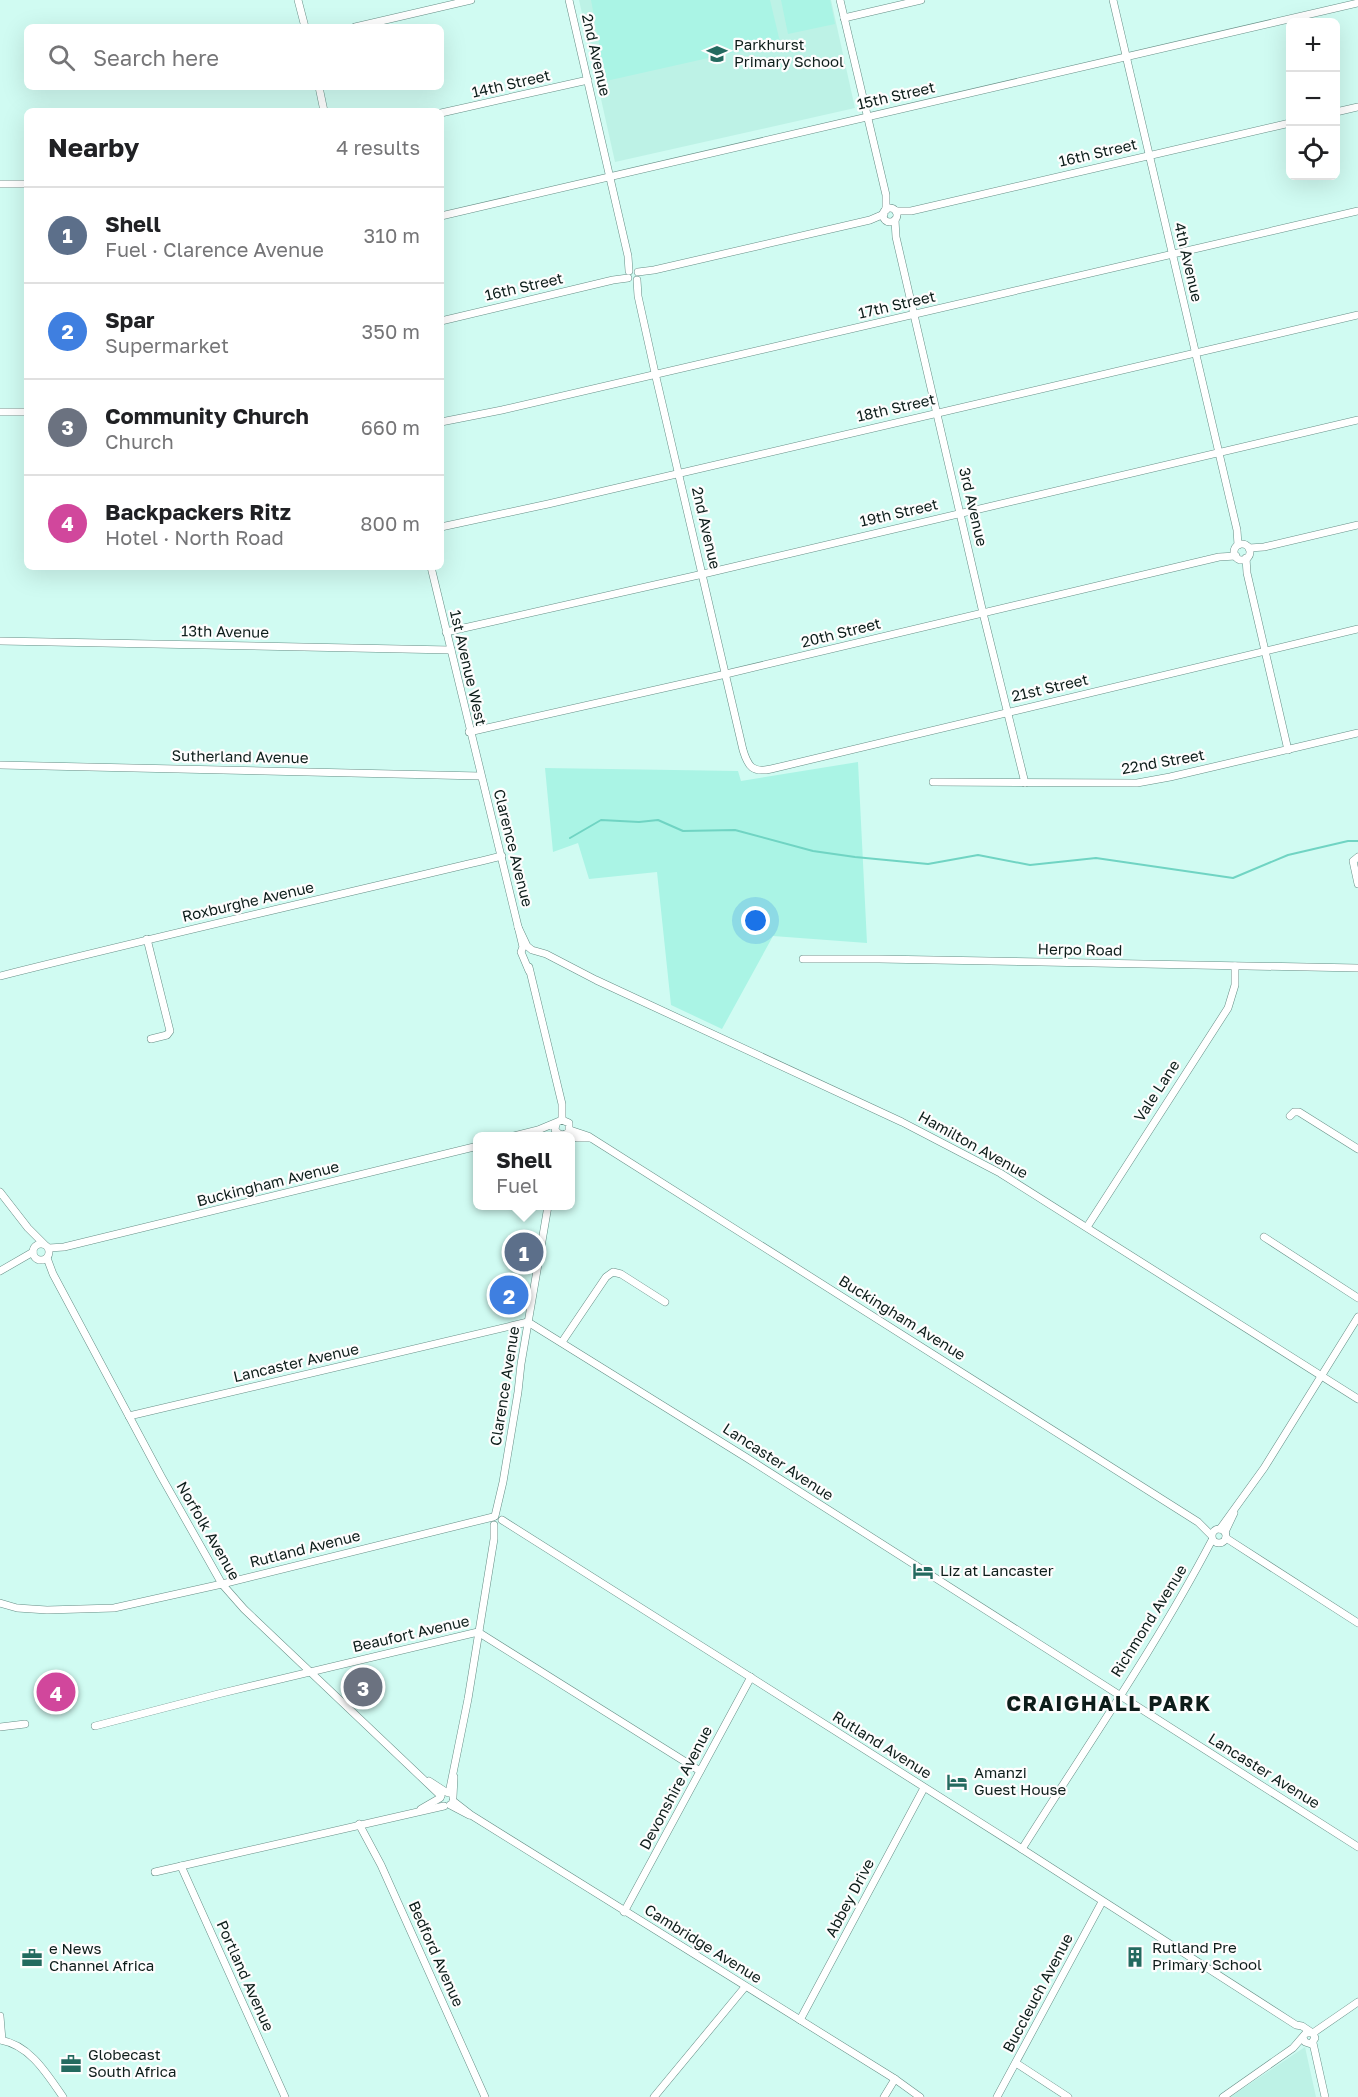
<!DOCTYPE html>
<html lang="en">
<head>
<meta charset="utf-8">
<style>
	body { margin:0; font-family:"Golos Text",sans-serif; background:#f2f2f2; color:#202124 }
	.controls { position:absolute; right:18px; top:18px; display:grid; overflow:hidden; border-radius:9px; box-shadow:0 6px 24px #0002 }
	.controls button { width:54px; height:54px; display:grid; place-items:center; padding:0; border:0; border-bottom:2px solid #e0e0e0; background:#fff; color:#202124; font:30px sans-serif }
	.you { position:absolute; left:756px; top:921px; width:21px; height:21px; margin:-15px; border:4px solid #fff; border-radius:50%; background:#1a73e8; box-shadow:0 0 0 9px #1a73e833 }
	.badge { display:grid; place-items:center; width:39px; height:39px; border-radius:50%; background:#0f766e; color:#fff; font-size:20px; font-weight:700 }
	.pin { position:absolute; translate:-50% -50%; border:3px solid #fff; box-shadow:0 2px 6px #0006 }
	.popup { position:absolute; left:473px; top:1132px; width:102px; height:78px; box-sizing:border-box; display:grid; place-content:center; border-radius:9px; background:#fff; filter:drop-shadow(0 2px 4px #0005); font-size:20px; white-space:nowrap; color:#757577 }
	.popup b { font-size:22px; color:#202124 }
	.popup::after { content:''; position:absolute; left:50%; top:100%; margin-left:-12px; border:12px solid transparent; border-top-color:#fff }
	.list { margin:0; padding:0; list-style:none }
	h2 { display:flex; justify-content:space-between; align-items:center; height:78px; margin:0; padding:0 24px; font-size:26px }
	h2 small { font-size:20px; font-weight:400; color:#757577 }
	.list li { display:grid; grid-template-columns:39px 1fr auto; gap:18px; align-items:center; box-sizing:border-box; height:96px; padding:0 24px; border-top:2px solid #e0e0e0 }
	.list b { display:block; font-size:22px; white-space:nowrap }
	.list p { margin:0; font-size:20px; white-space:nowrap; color:#757577 }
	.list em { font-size:20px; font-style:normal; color:#757577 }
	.icon { flex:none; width:33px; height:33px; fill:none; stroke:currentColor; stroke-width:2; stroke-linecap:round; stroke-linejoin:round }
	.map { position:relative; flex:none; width:1358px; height:2097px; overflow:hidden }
	.search { position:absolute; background:#fff; box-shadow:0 6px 24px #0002; left:24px; top:24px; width:420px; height:66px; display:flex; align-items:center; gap:15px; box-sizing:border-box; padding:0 21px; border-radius:9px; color:#757577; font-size:22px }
	.panel { position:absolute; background:#fff; box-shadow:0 6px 24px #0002; left:24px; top:108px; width:420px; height:462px; border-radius:9px }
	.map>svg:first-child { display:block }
</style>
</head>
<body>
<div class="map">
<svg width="1358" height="2097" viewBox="0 0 1358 2097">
	<rect width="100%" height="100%" fill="#d0fbf2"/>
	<!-- built -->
	<g fill="#bdf2e6">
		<polygon points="579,0 831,0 855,108 615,162"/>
		<polygon points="1305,2047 1316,2097 1230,2097"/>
	</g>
	<!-- green -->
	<g fill="#aaf4e5">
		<polygon points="591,0 770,0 780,42 606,81"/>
		<polygon points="781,0 830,0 835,24 788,34"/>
		<polygon points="858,762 867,943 773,936 722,1029 671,1005 657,872 589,879 578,843 553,852 545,768 738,771 741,781"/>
	</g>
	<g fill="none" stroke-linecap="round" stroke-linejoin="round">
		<!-- stream -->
		<polyline stroke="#70d4c3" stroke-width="2" points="570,838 601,820 639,822 658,820 683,831 735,830 813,851 855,857 928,864 978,855 1030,865 1096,858 1233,878 1288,855 1348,841 1358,841"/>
		<!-- street casing -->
		<g stroke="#668e86" stroke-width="8">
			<g id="street">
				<polyline points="298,0 305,27"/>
				<polyline points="569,0 628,256 629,271"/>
				<polyline points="840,0 886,195 886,210"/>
				<polyline points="1113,0 1237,530 1238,545"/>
				<polyline points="844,18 921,0"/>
				<polyline points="355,27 471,0"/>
				<polyline points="319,87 324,111"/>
				<polyline points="1336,112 1358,107"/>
				<polyline points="441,113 588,80"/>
				<polyline points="0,184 27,184"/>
				<circle cx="890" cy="215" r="7"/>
				<polyline points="896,211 911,211 1290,123"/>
				<polyline points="441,216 1358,3"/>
				<polyline points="895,220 896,237 983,613 1025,783"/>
				<polyline points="638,272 654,270 870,220 884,214"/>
				<path d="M 637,280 L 638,296 L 655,373 L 743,750 C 748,767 753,773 771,769 L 1358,629"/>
				<polyline points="441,321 613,280 628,278"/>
				<polyline points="0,412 27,412"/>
				<polyline points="441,422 502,410 1358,211"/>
				<polyline points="441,527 548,504 1358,315"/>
				<circle cx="1242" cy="552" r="8"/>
				<polyline points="1249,548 1264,547 1358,525"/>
				<polyline points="1246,558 1247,573 1288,750"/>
				<polyline points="431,567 523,947 521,952 529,971"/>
				<polyline points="446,632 703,574 1358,420"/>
				<polyline points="0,641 451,650"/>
				<polyline points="469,732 726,674 1219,557 1236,556"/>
				<polyline points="0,765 480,776"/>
				<polyline points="933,782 1137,783 1170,777 1358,733"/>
				<polyline points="1358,857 1353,861 1358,884"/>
				<polyline points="518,927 527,946 532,950 546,954 596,980 902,1122 1000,1173 1358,1399"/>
				<polyline points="147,939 170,1031 167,1035 151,1039"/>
				<polyline points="803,959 879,959 1358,968"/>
				<polyline points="529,967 562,1104 562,1120"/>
				<path d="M 0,976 C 167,934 335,896 502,856"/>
				<polyline points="1290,1116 1294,1112 1299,1112 1358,1149"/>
				<polyline points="570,1130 588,1136 1198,1522 1211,1535"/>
				<polyline points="566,1134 577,1138 590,1138"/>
				<polyline points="514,1136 538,1130 562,1120 569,1123 569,1132 564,1135 559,1134 555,1130 556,1123"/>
				<polyline points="0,1192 28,1228 44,1244"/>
				<polyline points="1087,1227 1228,1008 1235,985 1235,966"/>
				<polyline points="1264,1237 1358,1298"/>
				<circle cx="41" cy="1252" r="8"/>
				<polyline points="49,1248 64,1247 478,1146"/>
				<polyline points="47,1258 53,1274 161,1476 222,1584 244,1609 441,1796"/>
				<polyline points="0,1271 33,1252"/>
				<polyline points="562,1342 606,1277 613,1272 621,1274 665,1302"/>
				<polyline points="129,1416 528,1322 747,1458 1358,1847"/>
				<polyline points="495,1516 503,1482 518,1392 521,1364 548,1206"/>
				<polyline points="502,1520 1022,1849 1296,2025 1302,2026 1311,2032"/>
				<circle cx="1219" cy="1536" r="7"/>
				<polyline points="1220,1529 1264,1468 1358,1317"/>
				<polyline points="1225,1532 1234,1513"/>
				<polyline points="1226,1538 1358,1623"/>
				<polyline points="0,1603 17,1608 47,1610 114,1608 222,1584 493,1517"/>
				<polyline points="95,1726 218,1694 478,1632 700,1771"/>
				<polyline points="0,1727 25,1724"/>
				<polyline points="429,1781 446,1792"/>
				<polyline points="449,1793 468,1699 494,1539 494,1525"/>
				<polyline points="453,1797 454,1777"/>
				<polyline points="453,1801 471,1815 895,2079 920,2097"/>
				<polyline points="450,1805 469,1815"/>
				<polyline points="421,1809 440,1798"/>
				<polyline points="359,1824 381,1865 485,2097"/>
				<path d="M 1022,1849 C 1086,1747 1156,1647 1212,1540"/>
				<polyline points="181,1866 285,2097"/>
				<polyline points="155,1872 444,1806"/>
				<polyline points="624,1912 751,1677"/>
				<polyline points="0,2016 2,2040"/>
				<polyline points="800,2020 924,1788"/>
				<polyline points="1313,2033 1358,2002"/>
				<path d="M 0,2040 C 30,2045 47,2074 63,2097"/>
				<polyline points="1313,2043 1325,2097"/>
				<polyline points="1016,2063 1068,2097"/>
				<polyline points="654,2097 745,1987"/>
				<polyline points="884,2097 895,2079"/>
				<polyline points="997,2097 1102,1902"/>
				<polyline points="1223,2097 1293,2048 1306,2033 1313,2033 1315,2038 1311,2044 1305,2042 1303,2038"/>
			</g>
		</g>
		<!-- street -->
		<use href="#street" stroke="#fff" stroke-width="7"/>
	</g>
	<!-- icons -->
	<defs>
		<g id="school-bare" transform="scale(1.62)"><path d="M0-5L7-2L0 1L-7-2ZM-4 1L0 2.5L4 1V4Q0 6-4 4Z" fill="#236a5f" stroke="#fdfdfd" stroke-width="2.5" paint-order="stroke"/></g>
		<g id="hotel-bare" transform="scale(1.62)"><path d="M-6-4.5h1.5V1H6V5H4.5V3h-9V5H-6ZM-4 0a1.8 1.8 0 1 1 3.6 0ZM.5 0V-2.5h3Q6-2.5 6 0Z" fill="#236a5f" stroke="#fdfdfd" stroke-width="2.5" paint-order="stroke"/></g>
		<g id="building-bare" transform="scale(1.62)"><path d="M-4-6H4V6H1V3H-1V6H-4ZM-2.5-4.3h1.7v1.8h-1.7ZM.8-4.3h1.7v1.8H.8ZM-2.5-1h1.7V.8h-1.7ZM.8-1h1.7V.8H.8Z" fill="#236a5f" stroke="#fdfdfd" stroke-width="2.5" paint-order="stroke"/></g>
		<g id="office-bare" transform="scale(1.62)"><path d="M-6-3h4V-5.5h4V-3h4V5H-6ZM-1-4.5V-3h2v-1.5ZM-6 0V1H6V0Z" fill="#236a5f" stroke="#fdfdfd" stroke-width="2.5" paint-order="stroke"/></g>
	</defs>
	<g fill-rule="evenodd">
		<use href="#school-bare" x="717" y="54"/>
		<use href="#hotel-bare" x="923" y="1571"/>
		<use href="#hotel-bare" x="957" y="1782"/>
		<use href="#building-bare" x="1135" y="1957"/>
		<use href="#office-bare" x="32" y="1958"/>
		<use href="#office-bare" x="71" y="2064"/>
	</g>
	<g text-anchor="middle" stroke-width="4.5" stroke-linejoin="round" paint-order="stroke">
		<!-- poi labels -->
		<g font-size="15" fill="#0d1d1a" stroke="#fdfdfd" text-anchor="start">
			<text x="734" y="50">Parkhurst<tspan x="734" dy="17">Primary School</tspan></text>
			<text x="940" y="1576">Liz at Lancaster</text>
			<text x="974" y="1778">Amanzi<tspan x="974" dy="17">Guest House</tspan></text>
			<text x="1152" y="1953">Rutland Pre<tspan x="1152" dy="17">Primary School</tspan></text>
			<text x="49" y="1954">e News<tspan x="49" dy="17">Channel Africa</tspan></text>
			<text x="88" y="2060">Globecast<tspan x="88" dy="17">South Africa</tspan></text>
		</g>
		<!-- street labels -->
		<g font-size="15" fill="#0d1d1a" stroke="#fdfdfd">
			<text transform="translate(596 55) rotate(77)" y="5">2nd Avenue</text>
			<text transform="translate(511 84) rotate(-13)" y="5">14th Street</text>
			<text transform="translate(896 96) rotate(-13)" y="5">15th Street</text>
			<text transform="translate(1098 153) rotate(-13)" y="5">16th Street</text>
			<text transform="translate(1188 262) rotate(77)" y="5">4th Avenue</text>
			<text transform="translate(524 287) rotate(-13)" y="5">16th Street</text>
			<text transform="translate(897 305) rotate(-13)" y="5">17th Street</text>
			<text transform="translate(896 408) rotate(-13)" y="5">18th Street</text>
			<text transform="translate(973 507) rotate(77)" y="5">3rd Avenue</text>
			<text transform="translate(899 513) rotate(-13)" y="5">19th Street</text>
			<text transform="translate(706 528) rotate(77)" y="5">2nd Avenue</text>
			<text transform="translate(225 632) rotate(1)" y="5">13th Avenue</text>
			<text transform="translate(841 633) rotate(-14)" y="5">20th Street</text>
			<text transform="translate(468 668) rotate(77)" y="5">1st Avenue West</text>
			<text transform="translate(1050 688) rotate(-13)" y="5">21st Street</text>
			<text transform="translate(240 757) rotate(1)" y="5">Sutherland Avenue</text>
			<text transform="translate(1163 762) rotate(-10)" y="5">22nd Street</text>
			<text transform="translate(513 848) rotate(76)" y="5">Clarence Avenue</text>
			<text transform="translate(248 902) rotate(-13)" y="5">Roxburghe Avenue</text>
			<text transform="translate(1080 950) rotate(1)" y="5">Herpo Road</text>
			<text transform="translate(1157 1091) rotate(-57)" y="5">Vale Lane</text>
			<text transform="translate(973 1145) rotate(29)" y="5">Hamilton Avenue</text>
			<text transform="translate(268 1184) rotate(-14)" y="5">Buckingham Avenue</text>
			<text transform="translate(902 1318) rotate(32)" y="5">Buckingham Avenue</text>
			<text transform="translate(296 1363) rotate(-13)" y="5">Lancaster Avenue</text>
			<text transform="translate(505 1386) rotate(-81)" y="5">Clarence Avenue</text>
			<text transform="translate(778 1462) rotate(33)" y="5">Lancaster Avenue</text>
			<text transform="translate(208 1531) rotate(60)" y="5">Norfolk Avenue</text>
			<text transform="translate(305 1549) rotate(-14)" y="5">Rutland Avenue</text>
			<text transform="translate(1149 1621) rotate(-58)" y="5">Richmond Avenue</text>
			<text transform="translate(411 1634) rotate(-13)" y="5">Beaufort Avenue</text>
			<text transform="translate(882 1745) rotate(32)" y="5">Rutland Avenue</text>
			<text transform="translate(1264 1771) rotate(32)" y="5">Lancaster Avenue</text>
			<text transform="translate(676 1788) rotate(-62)" y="5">Devonshire Avenue</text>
			<text transform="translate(850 1898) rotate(-62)" y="5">Abbey Drive</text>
			<text transform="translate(703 1944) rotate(32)" y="5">Cambridge Avenue</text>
			<text transform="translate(436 1954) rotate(66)" y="5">Bedford Avenue</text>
			<text transform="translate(245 1976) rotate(66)" y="5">Portland Avenue</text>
			<text transform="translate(1038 1993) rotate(-62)" y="5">Buccleuch Avenue</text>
		</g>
		<!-- district labels -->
		<g font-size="21" font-weight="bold" letter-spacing="1.5" fill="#0d1d1a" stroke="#fdfdfd">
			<text x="1109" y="1711">CRAIGHALL PARK</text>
		</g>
	</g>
</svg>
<div class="controls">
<button>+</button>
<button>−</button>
<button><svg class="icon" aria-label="locate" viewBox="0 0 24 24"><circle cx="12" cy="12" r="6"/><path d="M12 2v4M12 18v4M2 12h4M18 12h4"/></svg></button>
</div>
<div class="you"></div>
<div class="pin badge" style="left:524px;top:1252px;background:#5c6f8a">1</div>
<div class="popup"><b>Shell</b>Fuel</div>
<div class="pin badge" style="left:509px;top:1295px;background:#3f7fe0">2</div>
<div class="pin badge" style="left:363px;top:1687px;background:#6b7280">3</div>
<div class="pin badge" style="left:56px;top:1692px;background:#d1479c">4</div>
<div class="search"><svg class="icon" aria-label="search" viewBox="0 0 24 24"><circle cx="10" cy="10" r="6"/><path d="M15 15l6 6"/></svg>Search here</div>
<section class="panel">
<h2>Nearby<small>4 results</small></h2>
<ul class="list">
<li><span class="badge" style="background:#5c6f8a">1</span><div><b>Shell</b><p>Fuel · Clarence Avenue</p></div><em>310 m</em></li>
<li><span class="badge" style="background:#3f7fe0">2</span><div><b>Spar</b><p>Supermarket</p></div><em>350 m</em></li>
<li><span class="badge" style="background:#6b7280">3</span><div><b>Community Church</b><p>Church</p></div><em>660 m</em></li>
<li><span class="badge" style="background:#d1479c">4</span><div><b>Backpackers Ritz</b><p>Hotel · North Road</p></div><em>800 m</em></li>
</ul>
</section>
</div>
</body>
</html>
